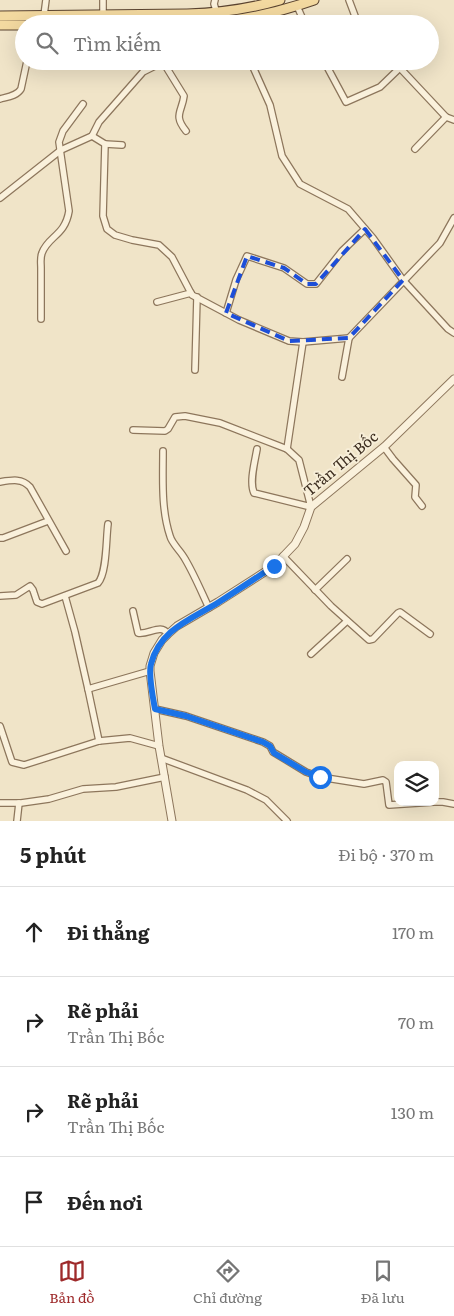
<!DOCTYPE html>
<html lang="vi">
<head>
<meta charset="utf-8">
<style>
	body { margin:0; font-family:Literata,serif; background:#f6f6f6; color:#222 }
	.controls { position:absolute; right:15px; bottom:15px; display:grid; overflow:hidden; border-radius:10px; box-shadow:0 5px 20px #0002 }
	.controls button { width:45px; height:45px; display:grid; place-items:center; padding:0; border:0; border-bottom:1px solid #e0e0e0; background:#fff; color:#222; font:25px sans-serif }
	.stop { position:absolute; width:15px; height:15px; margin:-11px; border:4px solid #1a73e8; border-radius:50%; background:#fff }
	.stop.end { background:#1a73e8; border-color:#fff; box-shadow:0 1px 5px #0008 }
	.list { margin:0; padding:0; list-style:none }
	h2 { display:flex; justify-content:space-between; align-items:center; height:65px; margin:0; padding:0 20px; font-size:21px }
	h2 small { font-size:16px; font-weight:400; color:#767676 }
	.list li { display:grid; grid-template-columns:32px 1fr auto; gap:15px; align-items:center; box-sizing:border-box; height:90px; padding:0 20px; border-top:1px solid #e0e0e0 }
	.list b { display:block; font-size:19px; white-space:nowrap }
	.list p { margin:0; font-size:16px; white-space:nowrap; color:#767676 }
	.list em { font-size:16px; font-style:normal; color:#767676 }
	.icon { flex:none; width:28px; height:28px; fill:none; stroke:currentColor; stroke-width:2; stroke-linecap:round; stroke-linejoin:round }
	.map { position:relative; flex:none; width:454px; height:821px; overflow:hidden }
	.search { position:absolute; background:#fff; box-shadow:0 5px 20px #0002; left:15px; right:15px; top:15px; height:55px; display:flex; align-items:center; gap:12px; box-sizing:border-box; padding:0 18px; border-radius:28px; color:#767676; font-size:19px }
	.sheet { height:425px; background:#fff }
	nav { display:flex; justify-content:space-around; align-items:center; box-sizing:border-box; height:70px; border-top:1px solid #e0e0e0; background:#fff; font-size:14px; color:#767676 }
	nav a { display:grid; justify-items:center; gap:2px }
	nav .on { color:#9e2a2b }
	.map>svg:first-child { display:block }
</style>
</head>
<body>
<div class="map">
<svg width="454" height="821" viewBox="0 0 454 821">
	<rect width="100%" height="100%" fill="#f0e4c8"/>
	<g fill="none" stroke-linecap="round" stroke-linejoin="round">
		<!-- minor casing -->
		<g stroke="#8d765c" stroke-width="8">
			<g id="minor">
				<polyline points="215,0 214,4 217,13"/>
				<polyline points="349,0 358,24"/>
				<polyline points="297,6 305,24"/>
				<polyline points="44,15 46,0"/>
				<polyline points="103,15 103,0"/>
				<polyline points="430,51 432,50"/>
				<polyline points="247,61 253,67 270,105 282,156 300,184 348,209 373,238 403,280 448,329 454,333"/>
				<polyline points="324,61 346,102 380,87 407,61"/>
				<path d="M 163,62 L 184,96 C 182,112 173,115 186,131"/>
				<polyline points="400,68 446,117"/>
				<path d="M 0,99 C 7,97 17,96 21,89 L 27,61"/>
				<polyline points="92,136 105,144 103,216 107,229 115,235 132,240 159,245 172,257 192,295 239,320 289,341 303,342 349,338 440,243 454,218"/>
				<polyline points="105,144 122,145"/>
				<polyline points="415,149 446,117 454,120"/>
				<polyline points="0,198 61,150 92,136 99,122 143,72 165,61"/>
				<polyline points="157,302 191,293"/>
				<polyline points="226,313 236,280 247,256 284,268 307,284 316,284 342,251 365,229"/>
				<path d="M 41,319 C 41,302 41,285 41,268 C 41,263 40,258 42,253 C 48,236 65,236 69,211 L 59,142 L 63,131 L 83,104"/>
				<polyline points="195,370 197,297"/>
				<polyline points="342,377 349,338"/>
				<path d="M 133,430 L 165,431 L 168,429 L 175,417 L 185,416 L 220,423 L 287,449 L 299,460 L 311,507 L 254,493 C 249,482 255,461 257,449"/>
				<polyline points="384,447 393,459 416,485 415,497 422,506"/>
				<polyline points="287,449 303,342"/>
				<path d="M 163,451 C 163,479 161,509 170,536 C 172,544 181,551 185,559 C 194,574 201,591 209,608"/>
				<path d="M 0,482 C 12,480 22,478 30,487 L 66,551"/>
				<polyline points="0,538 3,538 48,521"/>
				<polyline points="283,556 331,606 369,640 373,639 398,613 400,612 430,634"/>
				<polyline points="315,590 347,559"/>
				<path d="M 0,596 L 16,595 L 30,586 L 33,590 L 37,602 L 42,604 L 98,583 C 107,573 106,538 108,524"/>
				<polyline points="65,596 75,632 88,689 150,671"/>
				<path d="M 133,611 L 138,633 C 149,635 161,623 168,634"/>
				<polyline points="311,654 347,621"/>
				<polyline points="88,689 99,741"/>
				<polyline points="155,709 186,716 263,742 270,746 273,752 278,755 306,772 320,777 364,784 383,780 386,782 389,805 434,802"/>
				<polyline points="0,726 12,762 24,765 99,741 130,738 159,746"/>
				<polyline points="161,758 247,790 266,800 287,821"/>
				<polyline points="435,802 443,802 454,804"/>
				<polyline points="0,803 21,803 49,799 83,789 116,787 165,777"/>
				<polyline points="17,821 19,803"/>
			</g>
		</g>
		<!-- tertiary casing -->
		<g stroke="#8d765c" stroke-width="9">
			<polyline id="tertiary" points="172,821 159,746 150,671 150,666 154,653 162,640 168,634 177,626 218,602 274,566 295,544 304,527 311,507 385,446 454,379"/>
		</g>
		<!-- primary casing -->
		<g stroke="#5b4430" stroke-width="11">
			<g id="primary">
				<path d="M 0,16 L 187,14 C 219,13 249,9 280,0"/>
				<path d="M 193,24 C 235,22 274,14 314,0"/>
				<polyline points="0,25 24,25"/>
			</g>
		</g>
		<!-- minor -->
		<use href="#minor" stroke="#faf1dc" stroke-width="5.5"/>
		<!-- tertiary -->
		<use href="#tertiary" stroke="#faf1dc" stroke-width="7"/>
		<!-- primary -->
		<use href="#primary" stroke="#f3d9a0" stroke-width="9"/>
	</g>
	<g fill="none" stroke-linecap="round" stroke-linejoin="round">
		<!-- route -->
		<path stroke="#1a73e8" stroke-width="6" d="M 274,566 C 256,578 238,590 219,602 C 192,619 160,629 151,664 C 148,674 153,698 155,709 L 186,716 L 263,742 L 270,746 L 274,753 L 306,772 L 320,777"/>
	</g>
	<!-- marked area -->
	<path fill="none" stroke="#1d4ed8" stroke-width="4" stroke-dasharray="10 6" stroke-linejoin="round" d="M 365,229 L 403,280 L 349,338 L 289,341 L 226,313 L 247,256 L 284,268 L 307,284 L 316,284 Z"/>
	<g text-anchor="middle" stroke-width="4" stroke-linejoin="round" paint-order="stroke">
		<!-- street labels -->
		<g font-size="15" fill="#3d2e20" stroke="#f7eed8">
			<text transform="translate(341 464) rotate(-40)" y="5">Trần Thị Bốc</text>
		</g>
	</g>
</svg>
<div class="controls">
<button><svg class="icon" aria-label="layers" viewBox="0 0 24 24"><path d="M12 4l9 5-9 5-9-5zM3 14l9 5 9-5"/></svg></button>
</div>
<div class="stop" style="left:320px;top:777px"></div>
<div class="stop end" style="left:274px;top:566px"></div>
<div class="search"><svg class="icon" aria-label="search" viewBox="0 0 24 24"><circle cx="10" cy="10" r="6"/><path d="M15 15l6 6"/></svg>Tìm kiếm</div>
</div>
<section class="sheet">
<h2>5 phút<small>Đi bộ · 370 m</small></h2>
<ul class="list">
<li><svg class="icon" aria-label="ahead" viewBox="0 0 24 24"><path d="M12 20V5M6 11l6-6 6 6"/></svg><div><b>Đi thẳng</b></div><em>170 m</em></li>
<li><svg class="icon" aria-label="right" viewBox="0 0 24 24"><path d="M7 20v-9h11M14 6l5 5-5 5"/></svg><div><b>Rẽ phải</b><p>Trần Thị Bốc</p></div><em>70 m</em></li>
<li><svg class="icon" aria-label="right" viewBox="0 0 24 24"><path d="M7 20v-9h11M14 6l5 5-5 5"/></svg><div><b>Rẽ phải</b><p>Trần Thị Bốc</p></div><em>130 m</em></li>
<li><svg class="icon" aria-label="arrive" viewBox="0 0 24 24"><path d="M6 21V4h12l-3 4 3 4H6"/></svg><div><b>Đến nơi</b></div></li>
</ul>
</section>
<nav>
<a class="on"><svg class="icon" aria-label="map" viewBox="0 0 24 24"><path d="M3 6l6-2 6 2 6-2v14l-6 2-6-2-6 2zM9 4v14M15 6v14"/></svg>Bản đồ</a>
<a><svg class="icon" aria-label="directions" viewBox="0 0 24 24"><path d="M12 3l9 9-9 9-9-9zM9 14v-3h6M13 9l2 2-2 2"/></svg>Chỉ đường</a>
<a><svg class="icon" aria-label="saved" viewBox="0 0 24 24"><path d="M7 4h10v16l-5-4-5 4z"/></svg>Đã lưu</a>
</nav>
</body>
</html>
